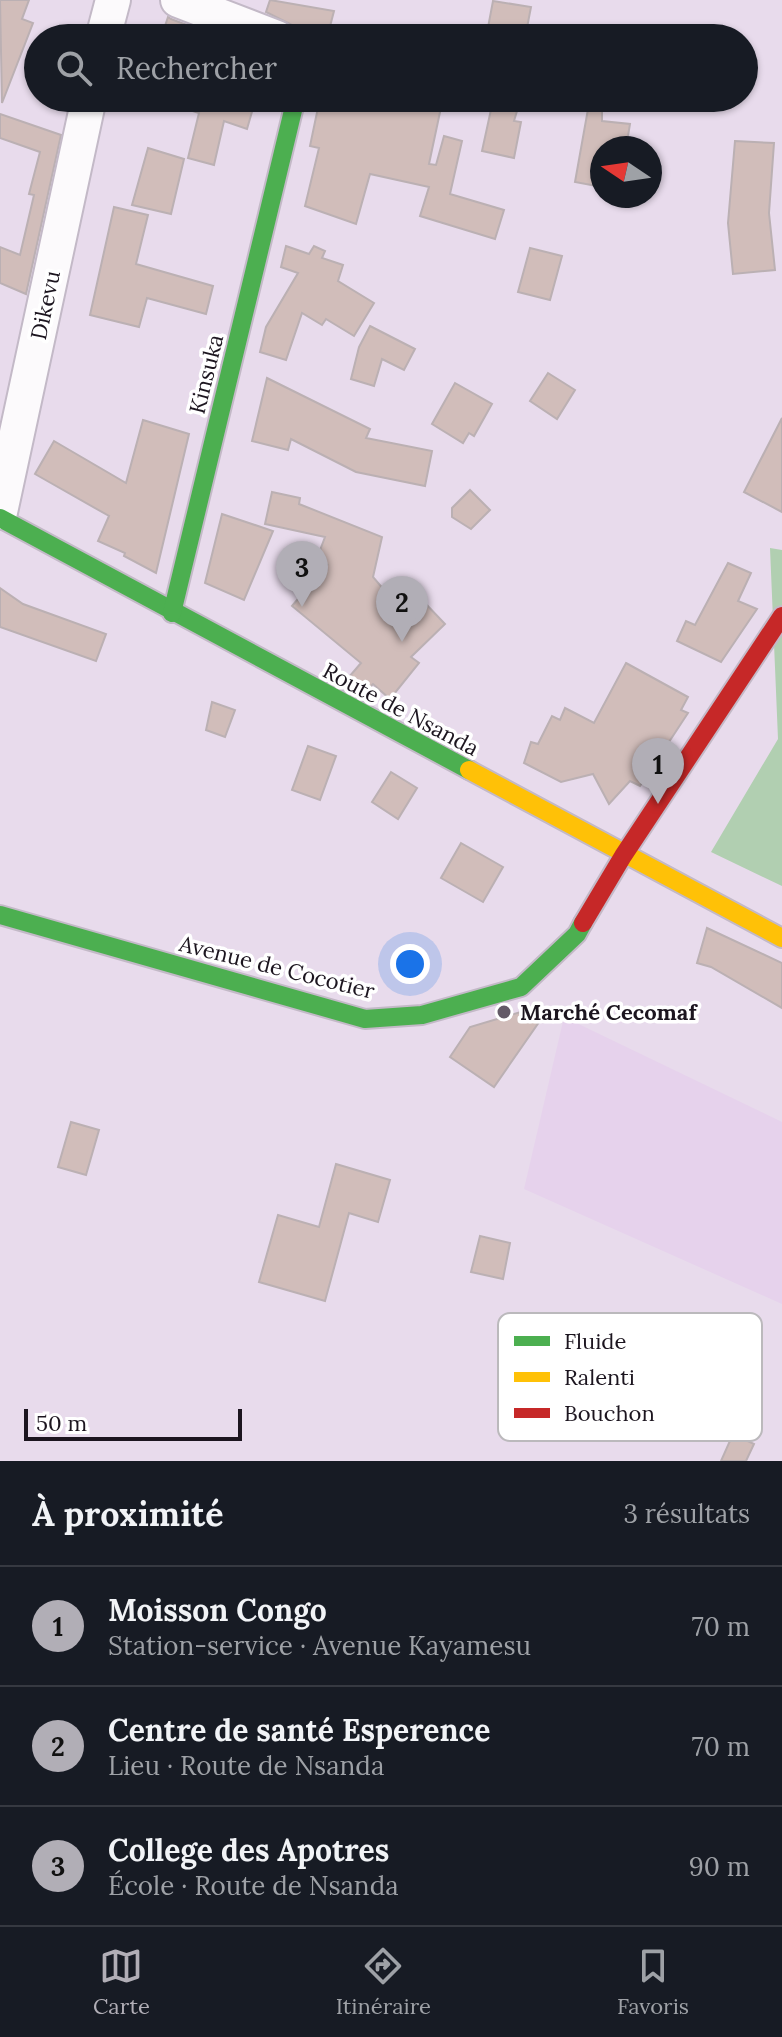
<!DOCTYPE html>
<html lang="fr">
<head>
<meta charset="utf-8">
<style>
	body { margin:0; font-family:Lora,serif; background:#20242c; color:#f1f3f6 }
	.compass { position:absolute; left:590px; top:136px; width:72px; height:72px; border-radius:50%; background:#171b24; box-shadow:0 2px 6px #0004; rotate:283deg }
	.scale { position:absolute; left:24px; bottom:20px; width:218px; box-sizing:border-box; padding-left:8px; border:4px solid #1c151f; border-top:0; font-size:22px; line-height:28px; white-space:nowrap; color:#1c151f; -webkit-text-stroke:6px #fff; paint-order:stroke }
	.you { position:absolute; left:410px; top:964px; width:28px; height:28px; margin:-20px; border:6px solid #fff; border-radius:50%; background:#1a73e8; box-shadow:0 0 0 12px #1a73e833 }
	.badge { display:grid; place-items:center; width:52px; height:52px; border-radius:50%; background:#b1aeb6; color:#111; font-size:26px; font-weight:700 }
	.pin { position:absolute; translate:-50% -66px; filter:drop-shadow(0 2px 4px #0008) }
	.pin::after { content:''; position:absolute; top:42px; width:28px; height:24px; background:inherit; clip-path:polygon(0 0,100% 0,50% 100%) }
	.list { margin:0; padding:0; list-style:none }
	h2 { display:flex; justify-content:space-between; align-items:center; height:104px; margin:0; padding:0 32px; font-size:34px }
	h2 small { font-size:26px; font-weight:400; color:#9ea1a6 }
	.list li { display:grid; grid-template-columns:52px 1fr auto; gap:24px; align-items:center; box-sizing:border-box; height:120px; padding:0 32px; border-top:2px solid #363941 }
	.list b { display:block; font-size:30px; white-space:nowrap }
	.list p { margin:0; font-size:26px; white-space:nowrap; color:#9ea1a6 }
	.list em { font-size:26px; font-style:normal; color:#9ea1a6 }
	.icon { flex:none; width:44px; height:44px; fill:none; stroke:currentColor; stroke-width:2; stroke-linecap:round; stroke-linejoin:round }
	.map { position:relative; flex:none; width:782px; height:1461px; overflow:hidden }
	.search { position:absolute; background:#171b24; box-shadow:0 2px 6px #0004; left:24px; right:24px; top:24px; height:88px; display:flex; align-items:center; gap:20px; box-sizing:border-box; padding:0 28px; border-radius:44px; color:#9ea1a6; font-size:30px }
	.sheet { height:464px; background:#171b24 }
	nav { display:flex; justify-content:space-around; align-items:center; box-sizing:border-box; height:112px; border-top:2px solid #363941; background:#171b24; font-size:22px; color:#9ea1a6 }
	nav a { display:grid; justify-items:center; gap:4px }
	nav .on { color:#b1aeb6 }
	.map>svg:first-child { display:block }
</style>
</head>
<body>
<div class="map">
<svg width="782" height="1461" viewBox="0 0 782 1461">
	<rect width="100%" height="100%" fill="#e8dbec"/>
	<!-- built -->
	<polygon fill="#e6d2ec" points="564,1017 782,1122 782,1304 524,1189"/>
	<!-- green -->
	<polygon fill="#b1cfb1" points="770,548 782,550 782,886 711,852 778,739"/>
	<!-- building -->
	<g fill="#d1bdba" stroke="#bbb0b3" stroke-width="2">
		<polygon points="0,0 29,0 22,19 33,23 2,103"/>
		<polygon points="270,0 334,11 327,38 297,38 292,25 266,12"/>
		<polygon points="493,1 531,7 525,38 486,38"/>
		<polygon points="168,17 171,19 221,38 161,38"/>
		<polygon points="168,98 256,98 247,129 224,121 214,165 188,158 199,113 167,103"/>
		<polygon points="320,98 443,98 429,164 436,165 444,136 462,141 450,194 504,210 495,239 420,216 429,187 370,174 356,224 305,206 319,148 310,146"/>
		<polygon points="492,105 517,111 514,121 521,122 514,158 482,151"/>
		<polygon points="588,109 602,110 602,121 630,124 626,148 602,148 602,187 575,182"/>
		<polygon points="0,114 61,135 26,294 0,283 0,247 20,255 34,195 29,194 40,152 0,138"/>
		<polygon points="735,141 774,143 769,213 775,270 733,274 728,223"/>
		<polygon points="148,148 184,159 171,214 132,205"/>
		<polygon points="114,207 148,215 136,264 213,286 206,314 147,298 139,327 90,315"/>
		<polygon points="286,246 309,254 314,246 325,251 322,258 343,265 338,281 374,303 354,336 326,319 322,325 302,313 286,360 260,352 266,327 298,273 281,267"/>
		<polygon points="530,248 562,256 550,300 518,292"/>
		<polygon points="370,326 415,349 404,370 382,359 374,386 351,379 359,347"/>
		<polygon points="548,373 575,390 557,419 530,401"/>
		<polygon points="267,378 370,429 366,438 432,451 425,486 356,472 291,439 288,450 252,441"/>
		<polygon points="455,383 492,404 474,436 469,433 463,443 432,424"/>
		<polygon points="782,418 782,512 744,492"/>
		<polygon points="143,420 189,434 156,573 124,556 125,553 98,541 109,516 35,474 54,441 126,483"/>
		<polygon points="470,490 490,510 471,529 452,517 452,508"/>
		<polygon points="272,492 300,498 299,504 382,537 373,577 407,617 423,601 445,624 411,657 419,663 390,699 373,684 369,688 349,677 361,663 292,606 327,565 316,561 325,537 265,524"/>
		<polygon points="222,514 273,531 244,600 205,583"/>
		<polygon points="728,563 751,573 738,601 757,609 721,662 677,641 686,621 695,625"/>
		<polygon points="0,588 23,604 106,634 96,661 0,627"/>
		<polygon points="626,663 688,697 681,710 688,713 640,786 630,781 609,804 593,774 561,782 524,763 531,742 538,744 552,716 560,720 565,708 594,723"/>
		<polygon points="212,702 235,710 225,737 206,730"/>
		<polygon points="308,746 336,756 320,800 292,790"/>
		<polygon points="391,772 417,788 398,819 372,802"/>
		<polygon points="461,843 503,867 483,902 441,878"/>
		<polygon points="707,928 782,963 782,1008 711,967 697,963"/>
		<polygon points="534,1008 544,1015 494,1087 450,1057 470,1027"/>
		<polygon points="71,1122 99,1130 86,1175 58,1167"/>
		<polygon points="336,1164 390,1180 378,1222 349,1213 325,1301 259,1282 278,1215 319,1227"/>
		<polygon points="480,1236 510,1243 503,1279 471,1272"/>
		<polygon points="733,1434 754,1444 746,1461 721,1461"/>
	</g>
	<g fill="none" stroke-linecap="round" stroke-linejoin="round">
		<!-- street casing -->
		<g stroke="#c3b9c7" stroke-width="38">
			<g id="street">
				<polyline points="178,0 277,38"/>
				<polyline points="103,38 113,0"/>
				<polyline points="0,512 89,98"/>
			</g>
		</g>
		<!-- fast casing -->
		<g stroke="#c3b9c7" stroke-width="22">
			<g id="fast">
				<polyline points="0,518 469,770"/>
				<polyline points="172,613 296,98"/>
				<polyline points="0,915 365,1019 422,1015 521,987 577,934 583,923"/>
			</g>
		</g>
		<!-- slow casing -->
		<g stroke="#c3b9c7" stroke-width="22">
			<polyline id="slow" points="469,770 782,938"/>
		</g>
		<!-- jam casing -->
		<g stroke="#c3b9c7" stroke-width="22">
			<polyline id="jam" points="583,923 623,856 782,616"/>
		</g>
		<!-- street -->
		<use href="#street" stroke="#fcfafc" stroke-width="34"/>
		<!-- fast -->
		<use href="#fast" stroke="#4caf50" stroke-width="18"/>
		<!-- slow -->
		<use href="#slow" stroke="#ffc107" stroke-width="18"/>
		<!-- jam -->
		<use href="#jam" stroke="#c62828" stroke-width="18"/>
	</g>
	<!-- markers -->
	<circle fill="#635a67" stroke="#fff" stroke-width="3" cx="504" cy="1012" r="8"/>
	<g text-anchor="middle" stroke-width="7" stroke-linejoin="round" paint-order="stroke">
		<!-- street labels -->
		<g font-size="22" fill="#1c151f" stroke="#fff">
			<text transform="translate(45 305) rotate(-78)" y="8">Dikevu</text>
			<text transform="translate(206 374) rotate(-76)" y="8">Kinsuka</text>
			<text transform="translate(401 709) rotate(28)" y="8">Route de Nsanda</text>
			<text transform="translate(277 967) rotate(14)" y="8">Avenue de Cocotier</text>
		</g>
		<!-- poi labels -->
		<g font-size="22" font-weight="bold" fill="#1c151f" stroke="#fff" text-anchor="start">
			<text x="520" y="1020">Marché Cecomaf</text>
		</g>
	</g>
	<!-- legend -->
	<rect x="498" y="1313" width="264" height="128" rx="12" fill="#fff" stroke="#bbb9bc" stroke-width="2"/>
	<rect x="514" y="1336" width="36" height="10" fill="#4caf50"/>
	<rect x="514" y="1372" width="36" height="10" fill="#ffc107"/>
	<rect x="514" y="1408" width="36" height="10" fill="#c62828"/>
	<g font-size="22" fill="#1c151f">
		<text x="564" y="1349">Fluide</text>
		<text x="564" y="1385">Ralenti</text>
		<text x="564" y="1421">Bouchon</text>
	</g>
</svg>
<svg class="compass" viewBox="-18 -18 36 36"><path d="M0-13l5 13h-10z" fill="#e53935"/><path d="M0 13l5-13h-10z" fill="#9ea1a6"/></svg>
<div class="scale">50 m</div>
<div class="you"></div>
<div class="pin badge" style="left:658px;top:804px">1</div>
<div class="pin badge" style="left:402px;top:642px">2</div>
<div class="pin badge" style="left:302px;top:607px">3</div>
<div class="search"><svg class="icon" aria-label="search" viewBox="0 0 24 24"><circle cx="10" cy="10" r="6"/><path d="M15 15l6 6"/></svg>Rechercher</div>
</div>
<section class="sheet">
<h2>À proximité<small>3 résultats</small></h2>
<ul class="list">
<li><span class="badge">1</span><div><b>Moisson Congo</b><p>Station-service · Avenue Kayamesu</p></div><em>70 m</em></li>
<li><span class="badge">2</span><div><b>Centre de santé Esperence</b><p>Lieu · Route de Nsanda</p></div><em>70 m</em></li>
<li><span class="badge">3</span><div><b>College des Apotres</b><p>École · Route de Nsanda</p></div><em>90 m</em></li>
</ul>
</section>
<nav>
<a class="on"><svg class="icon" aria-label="map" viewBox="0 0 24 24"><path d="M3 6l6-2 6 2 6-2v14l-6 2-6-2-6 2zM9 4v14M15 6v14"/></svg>Carte</a>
<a><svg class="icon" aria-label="directions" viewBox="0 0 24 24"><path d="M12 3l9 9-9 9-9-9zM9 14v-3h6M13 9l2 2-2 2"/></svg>Itinéraire</a>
<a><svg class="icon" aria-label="saved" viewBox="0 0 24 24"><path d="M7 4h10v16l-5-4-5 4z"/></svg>Favoris</a>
</nav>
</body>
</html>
